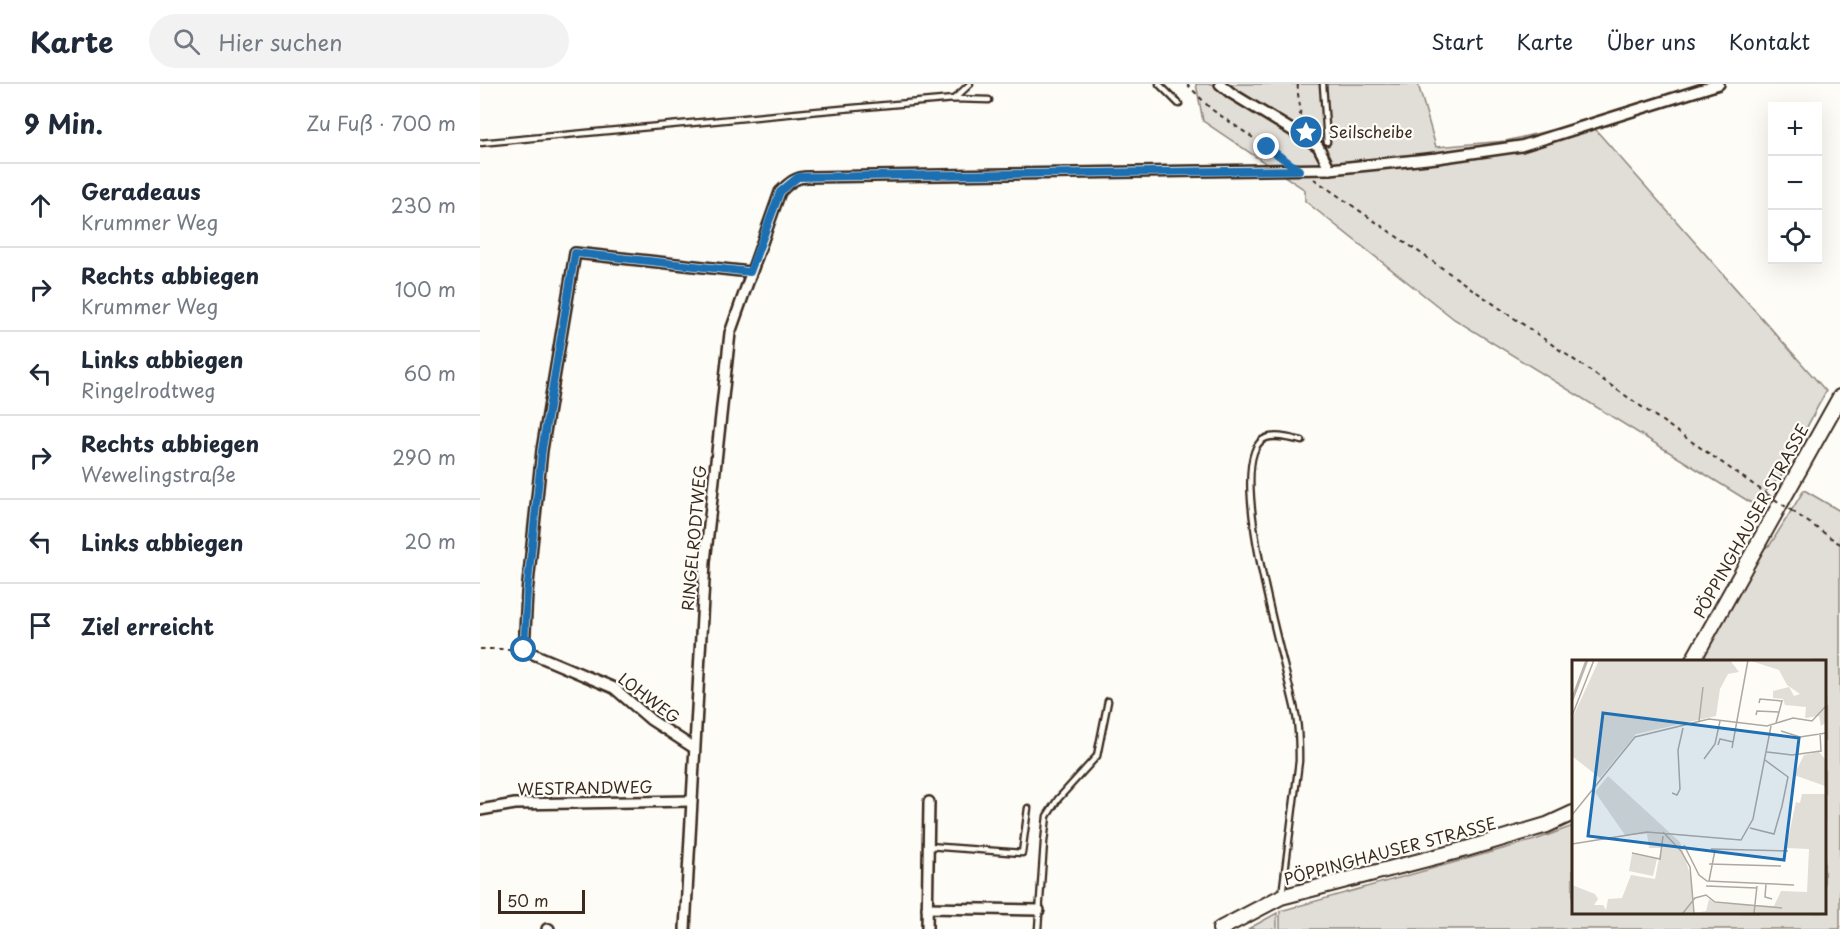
<!DOCTYPE html>
<html lang="de">
<head>
<meta charset="utf-8">
<style>
	body { margin:0; font-family:"Playpen Sans",sans-serif; background:#f2f2f3; color:#1f2937 }
	.controls { position:absolute; right:18px; top:18px; display:grid; overflow:hidden; border-radius:0px; box-shadow:0 6px 24px #0002 }
	.controls button { width:54px; height:54px; display:grid; place-items:center; padding:0; border:0; border-bottom:2px solid #e0e1e3; background:#fff; color:#1f2937; font:30px sans-serif }
	.scale { position:absolute; left:18px; bottom:15px; width:87px; box-sizing:border-box; padding-left:6px; border:3px solid #3b2a1e; border-top:0; font-size:16px; line-height:21px; white-space:nowrap; color:#3b2a1e; -webkit-text-stroke:4px #fdfcf7; paint-order:stroke }
	.stop { position:absolute; width:18px; height:18px; margin:-14px; border:4px solid #1f6fb2; border-radius:50%; background:#fff }
	.stop.end { background:#1f6fb2; border-color:#fff; box-shadow:0 2px 6px #0008 }
	.list { margin:0; padding:0; list-style:none }
	h2 { display:flex; justify-content:space-between; align-items:center; height:78px; margin:0; padding:0 24px; font-size:26px }
	h2 small { font-size:20px; font-weight:400; color:#747a83 }
	.list li { display:grid; grid-template-columns:39px 1fr auto; gap:18px; align-items:center; box-sizing:border-box; height:84px; padding:0 24px; border-top:2px solid #e0e1e3 }
	.list b { display:block; font-size:22px; white-space:nowrap }
	.list p { margin:0; font-size:20px; white-space:nowrap; color:#747a83 }
	.list em { font-size:20px; font-style:normal; color:#747a83 }
	.icon { flex:none; width:33px; height:33px; fill:none; stroke:currentColor; stroke-width:2; stroke-linecap:round; stroke-linejoin:round }
	.map { position:relative; flex:none; width:1360px; height:845px; overflow:hidden }
	header { display:flex; align-items:center; gap:36px; box-sizing:border-box; height:84px; padding:0 30px; background:#fff; border-bottom:2px solid #e0e1e3 }
	header strong { font-size:28px }
	nav { display:flex; gap:33px; margin-inline-start:auto; font-size:21px }
	.search { width:420px; height:54px; background:#f2f2f3; display:flex; align-items:center; gap:15px; box-sizing:border-box; padding:0 21px; border-radius:33px; color:#747a83; font-size:22px }
	main { display:flex }
	aside { flex:1; background:#fff }
	.map>svg:first-child { display:block }
</style>
</head>
<body>
<header>
<strong>Karte</strong>
<div class="search"><svg class="icon" aria-label="search" viewBox="0 0 24 24"><circle cx="10" cy="10" r="6"/><path d="M15 15l6 6"/></svg>Hier suchen</div>
<nav><a>Start</a><a>Karte</a><a>Über uns</a><a>Kontakt</a></nav>
</header>
<main>
<aside>
<h2>9 Min.<small>Zu Fuß · 700 m</small></h2>
<ul class="list">
<li><svg class="icon" aria-label="ahead" viewBox="0 0 24 24"><path d="M12 20V5M6 11l6-6 6 6"/></svg><div><b>Geradeaus</b><p>Krummer Weg</p></div><em>230 m</em></li>
<li><svg class="icon" aria-label="right" viewBox="0 0 24 24"><path d="M7 20v-9h11M14 6l5 5-5 5"/></svg><div><b>Rechts abbiegen</b><p>Krummer Weg</p></div><em>100 m</em></li>
<li><svg class="icon" aria-label="left" viewBox="0 0 24 24"><path d="M17 20v-9H6M10 6l-5 5 5 5"/></svg><div><b>Links abbiegen</b><p>Ringelrodtweg</p></div><em>60 m</em></li>
<li><svg class="icon" aria-label="right" viewBox="0 0 24 24"><path d="M7 20v-9h11M14 6l5 5-5 5"/></svg><div><b>Rechts abbiegen</b><p>Wewelingstraße</p></div><em>290 m</em></li>
<li><svg class="icon" aria-label="left" viewBox="0 0 24 24"><path d="M17 20v-9H6M10 6l-5 5 5 5"/></svg><div><b>Links abbiegen</b></div><em>20 m</em></li>
<li><svg class="icon" aria-label="arrive" viewBox="0 0 24 24"><path d="M6 21V4h12l-3 4 3 4H6"/></svg><div><b>Ziel erreicht</b></div></li>
</ul>
</aside>
<div class="map">
<svg width="1360" height="845" viewBox="0 0 1360 845">
	<rect width="100%" height="100%" fill="#fdfcf7"/>
	<filter id="ink" filterUnits="userSpaceOnUse"><feTurbulence type="fractalNoise" baseFrequency=".0167" numOctaves="2"/><feDisplacementMap in="SourceGraphic" scale="12" xChannelSelector="R" yChannelSelector="G"/><feConvolveMatrix kernelMatrix="1 2 1 2 8 2 1 2 1" color-interpolation-filters="sRGB"/></filter>
	<g filter="url(#ink)">
		<!-- green -->
		<g fill="#e1ded7" stroke="#8e847a" stroke-width="1.5">
			<polygon points="716,0 938,0 956,63 1026,57 1108,37 1346,307 1301,392 1273,420 974,235 825,117 825,106 723,37"/>
			<polygon points="1324,406 1360,427 1360,845 800,845 800,827 1055,756 1093,742 1093,828 1344,828 1344,578 1220,578 1283,465 1290,461"/>
			<polygon points="797,829 797,845 768,845"/>
		</g>
		<g fill="none" stroke-linecap="round" stroke-linejoin="round">
			<!-- service casing -->
			<g stroke="#3b2a1e" stroke-width="9">
				<g id="service">
					<polyline points="679,0 699,20"/>
					<polyline points="843,0 847,58"/>
					<polyline points="474,15 490,0"/>
					<polyline points="0,59 328,28 474,15 509,16"/>
					<polyline points="448,762 542,769 548,724"/>
					<path d="M 802,811 L 819,677 C 819,661 819,646 816,631 C 809,591 740,371 786,354 C 797,350 812,355 822,357"/>
					<polyline points="558,845 564,758 567,732 578,715 617,672 628,617"/>
				</g>
			</g>
			<!-- minor casing -->
			<g stroke="#3b2a1e" stroke-width="14">
				<g id="minor">
					<polyline points="740,0 751,9 838,62 850,85"/>
					<polyline points="214,664 171,636 134,604 44,566 47,509 62,366 95,169 270,188"/>
					<polyline points="0,726 35,720 211,717"/>
					<polyline points="447,824 559,826"/>
					<polyline points="67,845 69,845"/>
					<path d="M 205,845 L 225,478 L 250,249 L 300,108 C 309,99 315,93 328,93 L 850,85 L 957,74 L 1041,62 L 1239,0"/>
					<polyline points="447,845 449,718"/>
				</g>
			</g>
			<!-- secondary casing -->
			<g stroke="#3b2a1e" stroke-width="18">
				<g id="secondary">
					<polyline points="1212,578 1360,313"/>
					<polyline points="740,845 801,813 986,765 1067,741 1093,729"/>
				</g>
			</g>
			<!-- path -->
			<g stroke="#3b2a1e" stroke-width="2" stroke-dasharray="4.5 4.5" stroke-linecap="butt">
				<polyline points="707,0 731,25 804,75"/>
				<path d="M 818,0 C 816,14 824,24 818,38"/>
				<polyline points="834,95 1287,410"/>
				<polyline points="1312,427 1360,460"/>
				<polyline points="0,565 35,565"/>
			</g>
			<!-- service -->
			<use href="#service" stroke="#fdfcf7" stroke-width="4.5"/>
			<!-- minor -->
			<use href="#minor" stroke="#fdfcf7" stroke-width="9"/>
			<!-- secondary -->
			<use href="#secondary" stroke="#fdfcf7" stroke-width="14"/>
			<!-- path-bridge -->
			<polyline stroke="#3b2a1e" stroke-width="2" stroke-dasharray="4.5 4.5" stroke-linecap="butt" points="1287,410 1312,427"/>
		</g>
	</g>
	<g fill="none" stroke-linecap="round" stroke-linejoin="round" filter="url(#ink)">
		<!-- route -->
		<polyline stroke="#1f6fb2" stroke-width="8" points="44,566 47,509 62,366 95,169 270,188 300,108 318,93 819,86 787,63"/>
	</g>
	<!-- icons -->
	<defs>
		<g id="sight-disc" transform="scale(1.725)"><circle r="9.5" fill="#1f6fb2" stroke="#fdfcf7"/><path d="M0-6L1.8-2.2L6-1.7L2.9 1.2L3.7 5.4L0 3.3L-3.7 5.4L-2.9 1.2L-6-1.7L-1.8-2.2Z" fill="#fff"/></g>
	</defs>
	<g fill-rule="evenodd">
		<use href="#sight-disc" x="826" y="48"/>
	</g>
	<g text-anchor="middle" stroke-width="4.5" stroke-linejoin="round" paint-order="stroke">
		<!-- poi labels -->
		<g font-size="16" fill="#3b2a1e" stroke="#fdfcf7" text-anchor="start">
			<text x="849" y="54">Seilscheibe</text>
		</g>
		<!-- street labels -->
		<g font-size="16" fill="#3b2a1e" stroke="#fdfcf7">
			<text transform="translate(1271 437) rotate(-61)" y="6">PÖPPINGHAUSER STRASSE</text>
			<text transform="translate(214 454) rotate(-85)" y="6">RINGELRODTWEG</text>
			<text transform="translate(169 614) rotate(37)" y="6">LOHWEG</text>
			<text transform="translate(105 704) rotate(-1)" y="6">WESTRANDWEG</text>
			<text transform="translate(910 767) rotate(-15)" y="6">PÖPPINGHAUSER STRASSE</text>
		</g>
	</g>
	<!-- overview -->
	<g transform="translate(1092 576)">
		<rect width="254" height="254" fill="#fdfcf7"/>
		<path d="M 27,0 L 158,0 L 167,12 L 156,14 L 148,29 L 144,56 L 64,74 L 28,118 L 0,96 L 0,59 ZM 176,0 L 253,0 L 253,63 L 249,66 L 247,56 L 233,58 L 234,47 L 213,45 L 211,39 L 201,38 L 201,31 L 217,27 L 222,36 L 228,34 L 215,25 L 207,10 ZM 247,92 L 253,99 L 253,126 L 222,115 L 232,95 ZM 36,116 L 108,182 L 120,221 L 121,253 L 134,251 L 137,239 L 143,243 L 202,246 L 209,231 L 235,232 L 237,189 L 214,188 L 224,142 L 228,143 L 230,134 L 253,134 L 253,253 L 0,253 L 0,225 L 23,234 L 26,239 L 22,245 L 31,245 L 34,250 L 36,239 L 50,238 L 59,215 L 83,219 L 89,188 L 77,188 L 75,174 L 53,175 L 23,132 ZM 60,194 L 85,199 L 81,216 L 57,211 Z" fill="#e1ded7"/>
		<path fill="none" stroke="#bbb4ad" stroke-width="3" d="M 0,40 L 15,0"/>
		<path fill="none" stroke="#afa8a0" stroke-width="1.5" d="M 187,43 L 188,39 L 210,41 L 204,63M 184,55 L 185,51 L 207,52M 0,56 L 22,0M 127,61 L 131,27M 209,71 L 228,77 L 254,73M 146,85 L 148,79 L 161,82M 160,88 L 176,0M 195,92 L 220,95 L 249,91 L 248,73M 132,99 L 143,84 L 148,61M 100,133 L 105,135 L 108,129 L 106,90 L 111,68M 0,155 L 63,77 L 137,59 L 195,66 L 221,58 L 240,61 L 254,46M 178,168 L 202,174 L 210,146 L 216,117 L 193,100M 91,172 L 109,191 L 118,207 L 122,253M 0,184 L 75,172 L 169,180 L 181,159 L 199,66M 112,185 L 127,215 L 135,221 L 222,225M 139,189 L 216,191M 60,193 L 88,199 L 91,176M 137,204 L 209,206M 137,221 L 143,190M 194,224 L 193,237 L 200,239M 134,226 L 185,228M 111,253 L 123,238 L 134,235 L 143,242 L 210,248M 182,253 L 185,226"/>
		<path fill="#1f6fb2" fill-opacity="0.15" stroke="#1f6fb2" stroke-width="3" d="M 31,53 L 227,78 L 212,200 L 16,176 Z"/>
		<rect width="254" height="254" fill="none" stroke="#3b2a1e" stroke-width="3"/>
	</g>
</svg>
<div class="controls">
<button>+</button>
<button>−</button>
<button><svg class="icon" aria-label="locate" viewBox="0 0 24 24"><circle cx="12" cy="12" r="6"/><path d="M12 2v4M12 18v4M2 12h4M18 12h4"/></svg></button>
</div>
<div class="scale">50 m</div>
<div class="stop" style="left:44px;top:566px"></div>
<div class="stop end" style="left:787px;top:63px"></div>
</div>
</main>
</body>
</html>
